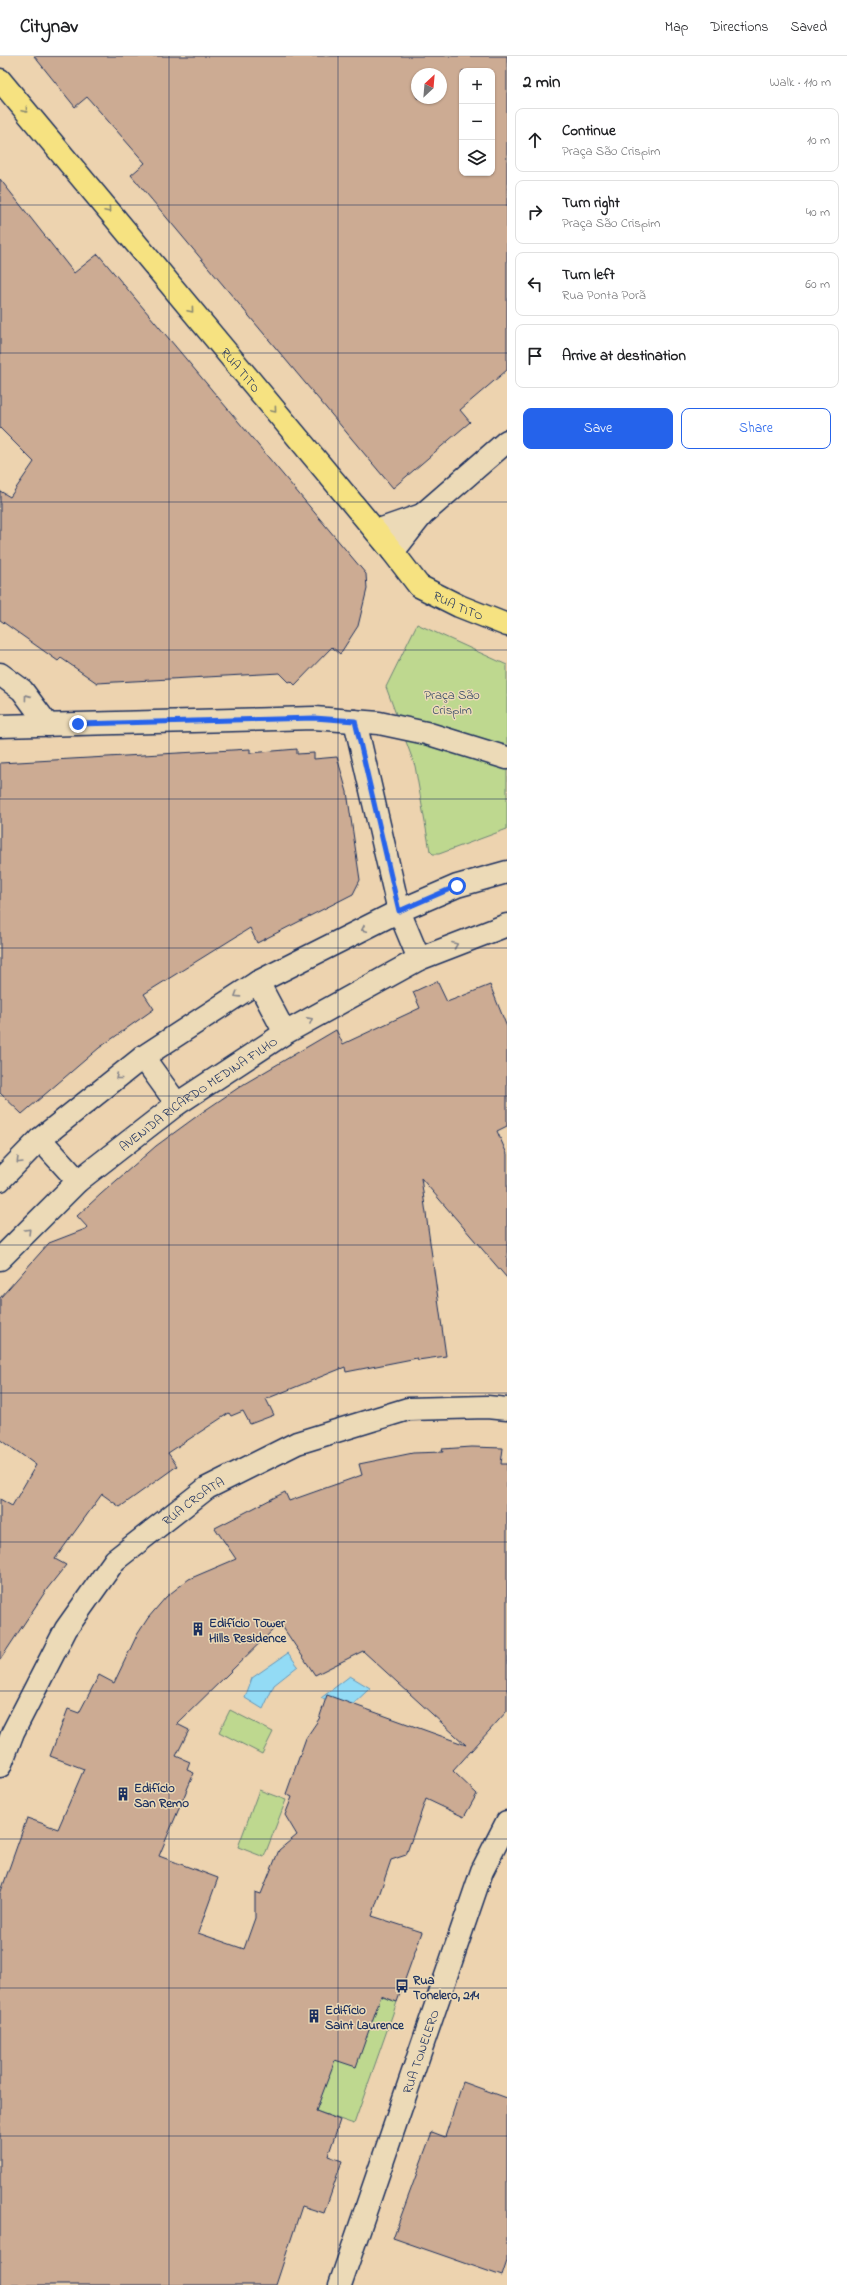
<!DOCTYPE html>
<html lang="en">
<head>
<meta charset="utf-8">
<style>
	body { margin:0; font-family:"Indie Flower",sans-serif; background:#f2f2f2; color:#202124 }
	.controls { position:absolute; right:12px; top:12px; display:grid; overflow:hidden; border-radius:8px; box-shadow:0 1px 3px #0004 }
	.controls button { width:36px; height:36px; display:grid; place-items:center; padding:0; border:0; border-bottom:1px solid #e0e0e0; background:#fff; color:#202124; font:20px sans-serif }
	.compass { position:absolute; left:411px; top:12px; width:36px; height:36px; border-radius:50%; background:#fff; box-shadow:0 1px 3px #0004; rotate:26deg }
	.stop { position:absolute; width:12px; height:12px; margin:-9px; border:3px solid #2563eb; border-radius:50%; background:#fff }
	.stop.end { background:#2563eb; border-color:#fff; box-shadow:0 1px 4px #0008 }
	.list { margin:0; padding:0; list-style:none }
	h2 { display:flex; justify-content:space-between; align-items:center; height:52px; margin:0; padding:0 16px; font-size:17px }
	h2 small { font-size:13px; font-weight:400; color:#757577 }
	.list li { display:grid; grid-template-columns:26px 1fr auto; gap:12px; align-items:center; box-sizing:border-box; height:64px; margin:0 8px 8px; padding:0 8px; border:1px solid #e0e0e0; border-radius:8px }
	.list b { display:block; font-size:15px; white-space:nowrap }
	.list p { margin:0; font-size:13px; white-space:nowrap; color:#757577 }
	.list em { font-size:13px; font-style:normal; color:#757577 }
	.actions { display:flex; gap:8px; padding:12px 16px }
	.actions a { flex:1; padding:9px 0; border:1px solid #2563eb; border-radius:8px; text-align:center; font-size:14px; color:#2563eb }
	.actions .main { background:#2563eb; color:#fff }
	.icon { flex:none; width:22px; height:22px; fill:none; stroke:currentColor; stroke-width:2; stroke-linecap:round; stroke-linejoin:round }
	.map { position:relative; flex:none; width:507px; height:2229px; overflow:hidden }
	header { display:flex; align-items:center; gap:24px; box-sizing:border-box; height:56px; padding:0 20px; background:#fff; border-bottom:1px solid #e0e0e0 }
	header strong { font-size:19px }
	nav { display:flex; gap:22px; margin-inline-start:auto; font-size:14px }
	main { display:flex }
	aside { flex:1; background:#fff }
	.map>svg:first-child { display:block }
</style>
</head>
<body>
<header>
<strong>Citynav</strong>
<nav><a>Map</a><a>Directions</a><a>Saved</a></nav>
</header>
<main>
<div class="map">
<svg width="507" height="2229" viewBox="0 0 507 2229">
	<rect width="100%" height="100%" fill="#edd3af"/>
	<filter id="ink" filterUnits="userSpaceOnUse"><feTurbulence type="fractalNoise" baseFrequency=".025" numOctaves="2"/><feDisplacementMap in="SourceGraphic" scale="8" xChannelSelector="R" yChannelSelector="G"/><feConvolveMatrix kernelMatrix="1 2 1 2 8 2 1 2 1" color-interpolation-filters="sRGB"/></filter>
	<g filter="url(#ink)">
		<!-- green -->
		<g fill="#bed88f" stroke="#6c8476">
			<polygon points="417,568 507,609 507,773 439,798 433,798 430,795 415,710 386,631"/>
			<polygon points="230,1654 273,1676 262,1698 219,1676"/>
			<polygon points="259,1734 286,1744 264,1801 238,1791"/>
			<polygon points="373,1938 397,1946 354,2068 301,2050 347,1968"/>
		</g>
		<!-- water -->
		<g fill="#93dbf5" stroke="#6396b9">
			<polygon points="288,1597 298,1610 274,1629 263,1653 245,1642 252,1622"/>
			<polygon points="350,1620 370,1632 346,1655 321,1642"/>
		</g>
		<!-- building -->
		<g fill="#ccab93" stroke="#1b2f5e" fill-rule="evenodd">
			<path d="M 34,0 L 507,0 L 507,314 L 460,354 L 470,366 L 393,432 L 131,119 L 145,107 L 87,41 L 75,51 ZM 462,15 L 492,15 L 492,117 L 462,117 ZM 417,18 L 441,18 L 441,42 L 417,42 Z"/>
			<polygon points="0,123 74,217 98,198 366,518 367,533 358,570 340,598 332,591 295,629 291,625 289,626 280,617 97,627 61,602 58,605 0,564 0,435 10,441 34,406 0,372"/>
			<polygon points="250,693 250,697 297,693 297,698 314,697 314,703 337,701 347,736 360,824 353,838 257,887 250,872 144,938 154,953 99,992 22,1058 0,1037 0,707"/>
			<polygon points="437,925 447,946 490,929 507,971 507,1070 497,1075 507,1098 507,1222 421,1122 446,1300 418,1304 417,1302 346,1316 345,1311 266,1343 274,1359 250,1368 243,1355 231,1360 229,1357 168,1397 177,1410 120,1451 102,1438 55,1503 66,1509 47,1533 0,1604 0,1443 12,1450 36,1409 0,1383 0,1242 49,1187 88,1172 77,1160 101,1138 156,1090 204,1055 244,1028 336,974 343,988 420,952 413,936"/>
			<path d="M 472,1391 L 503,1392 L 501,1408 L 507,1408 L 507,1655 L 453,1715 L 477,1738 L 464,1761 L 426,1743 L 406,1799 L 391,1804 L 372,1860 L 422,1876 L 397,1946 L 381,1940 L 356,2011 L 335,2004 L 316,2055 L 340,2064 L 328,2100 L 342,2105 L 324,2157 L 302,2150 L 276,2229 L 0,2229 L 0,1838 L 27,1762 L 58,1773 L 84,1713 L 50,1700 L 68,1653 L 79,1657 L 99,1619 L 114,1627 L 137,1579 L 148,1562 L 166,1541 L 189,1523 L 236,1503 L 215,1472 L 285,1436 L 289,1445 L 362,1419 L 359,1408 L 413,1397 L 443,1396 L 442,1393 ZM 280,1567 L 315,1619 L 363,1595 L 466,1689 L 327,1639 L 319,1663 L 306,1682 L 286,1738 L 292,1741 L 285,1759 L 297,1779 L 279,1794 L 261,1838 L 255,1836 L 255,1862 L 244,1893 L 198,1877 L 218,1822 L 159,1800 L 194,1717 L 187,1714 L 190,1706 L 176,1700 L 189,1674 L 177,1668 Z"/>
			<polygon points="463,2026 507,2042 507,2205 502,2220 393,2182 432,2076 445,2081"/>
		</g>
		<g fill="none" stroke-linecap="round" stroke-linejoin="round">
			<!-- minor casing -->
			<g stroke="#1b2f5e" stroke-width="25">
				<g id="minor">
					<polyline points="376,475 422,459"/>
					<polyline points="393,496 422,459 507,385"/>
					<polyline points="0,618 22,634 48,669"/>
					<polyline points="355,665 399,855 419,903"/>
					<polyline points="0,670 314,662 379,667 426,677 507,702"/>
					<polyline points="258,926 285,977"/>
					<polyline points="143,1001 177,1048"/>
					<polyline points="40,1083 78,1125"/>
					<polyline points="0,1124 40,1083 143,1001 258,926 399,855 457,830 507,816"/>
					<path id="s1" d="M 0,1203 L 78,1125 L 177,1048 L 285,977 L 419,903 L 507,869"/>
					<path id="s2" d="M 0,1710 L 13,1676 L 66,1573 L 115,1504 L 207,1432 L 297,1387 L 408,1353 L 487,1351 L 507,1353"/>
					<path id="s3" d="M 340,2229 L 482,1815 L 507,1766"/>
				</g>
			</g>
			<!-- major casing -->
			<g stroke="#1b2f5e" stroke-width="25">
				<g id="major">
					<path id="s4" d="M 0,24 L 393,496 L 419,530 L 459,550 L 507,569"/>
				</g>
			</g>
			<!-- minor -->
			<use href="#minor" stroke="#ecdab7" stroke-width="22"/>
			<!-- major -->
			<use href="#major" stroke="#f6e281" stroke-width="22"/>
		</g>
		<!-- one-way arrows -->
		<defs><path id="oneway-chevron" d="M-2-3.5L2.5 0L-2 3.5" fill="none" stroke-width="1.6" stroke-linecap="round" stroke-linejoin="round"/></defs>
		<g stroke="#888870">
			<use href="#oneway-chevron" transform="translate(25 54) rotate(50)"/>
			<use href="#oneway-chevron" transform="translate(108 154) rotate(50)"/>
			<use href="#oneway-chevron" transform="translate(191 254) rotate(50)"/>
			<use href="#oneway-chevron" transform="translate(274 354) rotate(50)"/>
		</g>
		<g stroke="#84848a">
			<use href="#oneway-chevron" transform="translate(27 641) rotate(-127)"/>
			<use href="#oneway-chevron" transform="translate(364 873) rotate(154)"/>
			<use href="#oneway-chevron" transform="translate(455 889) rotate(-21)"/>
			<use href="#oneway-chevron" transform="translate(237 939) rotate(148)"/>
			<use href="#oneway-chevron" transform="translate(310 964) rotate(-29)"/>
			<use href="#oneway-chevron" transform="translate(118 1021) rotate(141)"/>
			<use href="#oneway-chevron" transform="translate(19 1105) rotate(135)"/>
			<use href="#oneway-chevron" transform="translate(28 1175) rotate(-45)"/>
		</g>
	</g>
	<g fill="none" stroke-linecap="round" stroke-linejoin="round" filter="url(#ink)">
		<!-- route -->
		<polyline stroke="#2563eb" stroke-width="5" points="78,668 314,662 355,665 399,855 457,830"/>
	</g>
	<!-- grid -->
	<path fill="none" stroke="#1b2f5e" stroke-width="1" stroke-opacity="0.55" d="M 169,0 L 169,2229M 338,0 L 338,2229M 0,149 L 507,149M 0,297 L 507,297M 0,446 L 507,446M 0,594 L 507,594M 0,743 L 507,743M 0,892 L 507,892M 0,1040 L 507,1040M 0,1189 L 507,1189M 0,1337 L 507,1337M 0,1486 L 507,1486M 0,1635 L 507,1635M 0,1783 L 507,1783M 0,1932 L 507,1932M 0,2080 L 507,2080"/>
	<!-- icons -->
	<defs>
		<g id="building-bare" transform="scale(1.08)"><path d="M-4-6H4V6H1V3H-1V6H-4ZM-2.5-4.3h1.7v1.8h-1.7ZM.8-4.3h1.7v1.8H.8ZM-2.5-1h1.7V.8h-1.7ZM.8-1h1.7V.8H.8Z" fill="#1b2f5e" stroke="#ecdab7" stroke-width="2.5" paint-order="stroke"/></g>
		<g id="bus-bare" transform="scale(1.08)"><path d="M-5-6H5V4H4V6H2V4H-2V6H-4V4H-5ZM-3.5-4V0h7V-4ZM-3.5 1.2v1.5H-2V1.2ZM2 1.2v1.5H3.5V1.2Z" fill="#1b2f5e" stroke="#ecdab7" stroke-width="2.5" paint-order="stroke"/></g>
	</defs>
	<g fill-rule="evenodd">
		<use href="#building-bare" x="198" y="1573"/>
		<use href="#building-bare" x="123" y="1738"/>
		<use href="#bus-bare" x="402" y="1930"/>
		<use href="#building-bare" x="314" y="1960"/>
	</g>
	<g text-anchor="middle" stroke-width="3" stroke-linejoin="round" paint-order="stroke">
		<!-- street labels -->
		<g font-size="13" fill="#1b2f5e" stroke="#ecdab7">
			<text dy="5" stroke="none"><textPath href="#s4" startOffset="377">RUA TITO</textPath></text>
			<text dy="5" stroke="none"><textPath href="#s4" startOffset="701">RUA TITO</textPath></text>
			<text dy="5" stroke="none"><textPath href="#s1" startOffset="259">AVENIDA RICARDO MEDINA FILHO</textPath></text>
			<text dy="5" stroke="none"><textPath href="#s2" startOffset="335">RUA CROATA</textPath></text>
			<text dy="5" stroke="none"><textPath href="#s3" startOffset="247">RUA TONELERO</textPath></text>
		</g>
		<!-- park labels -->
		<g font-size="13" fill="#334865" stroke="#ecdab7">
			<text x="452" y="643">Praça São<tspan x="452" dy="15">Crispim</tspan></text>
		</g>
		<!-- poi labels -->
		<g font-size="13" font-weight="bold" fill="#1b2f5e" stroke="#ecdab7" text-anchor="start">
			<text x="209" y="1571">Edifício Tower<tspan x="209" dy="15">Hills Residence</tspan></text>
			<text x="134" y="1736">Edifício<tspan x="134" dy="15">San Remo</tspan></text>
			<text x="413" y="1928">Rua<tspan x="413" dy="15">Tonelero, 214</tspan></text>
			<text x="325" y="1958">Edifício<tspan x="325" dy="15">Saint Laurence</tspan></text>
		</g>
	</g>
</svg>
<div class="controls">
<button>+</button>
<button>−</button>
<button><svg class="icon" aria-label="layers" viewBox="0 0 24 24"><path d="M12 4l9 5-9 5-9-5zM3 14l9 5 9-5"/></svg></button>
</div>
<svg class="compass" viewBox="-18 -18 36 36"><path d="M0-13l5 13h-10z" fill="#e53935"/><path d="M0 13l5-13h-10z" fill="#757577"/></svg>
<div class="stop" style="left:457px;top:830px"></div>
<div class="stop end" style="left:78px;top:668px"></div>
</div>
<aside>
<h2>2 min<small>Walk · 110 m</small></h2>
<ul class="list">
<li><svg class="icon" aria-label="ahead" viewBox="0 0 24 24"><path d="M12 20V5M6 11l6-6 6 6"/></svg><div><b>Continue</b><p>Praça São Crispim</p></div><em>10 m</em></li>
<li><svg class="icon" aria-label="right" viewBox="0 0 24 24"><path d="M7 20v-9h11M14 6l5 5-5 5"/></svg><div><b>Turn right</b><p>Praça São Crispim</p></div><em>40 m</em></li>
<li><svg class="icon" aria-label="left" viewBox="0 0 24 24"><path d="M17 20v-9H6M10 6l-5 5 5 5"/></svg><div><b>Turn left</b><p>Rua Ponta Porã</p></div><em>60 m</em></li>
<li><svg class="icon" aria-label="arrive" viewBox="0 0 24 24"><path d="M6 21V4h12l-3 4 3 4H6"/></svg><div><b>Arrive at destination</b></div></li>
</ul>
<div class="actions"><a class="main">Save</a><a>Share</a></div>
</aside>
</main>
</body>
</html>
